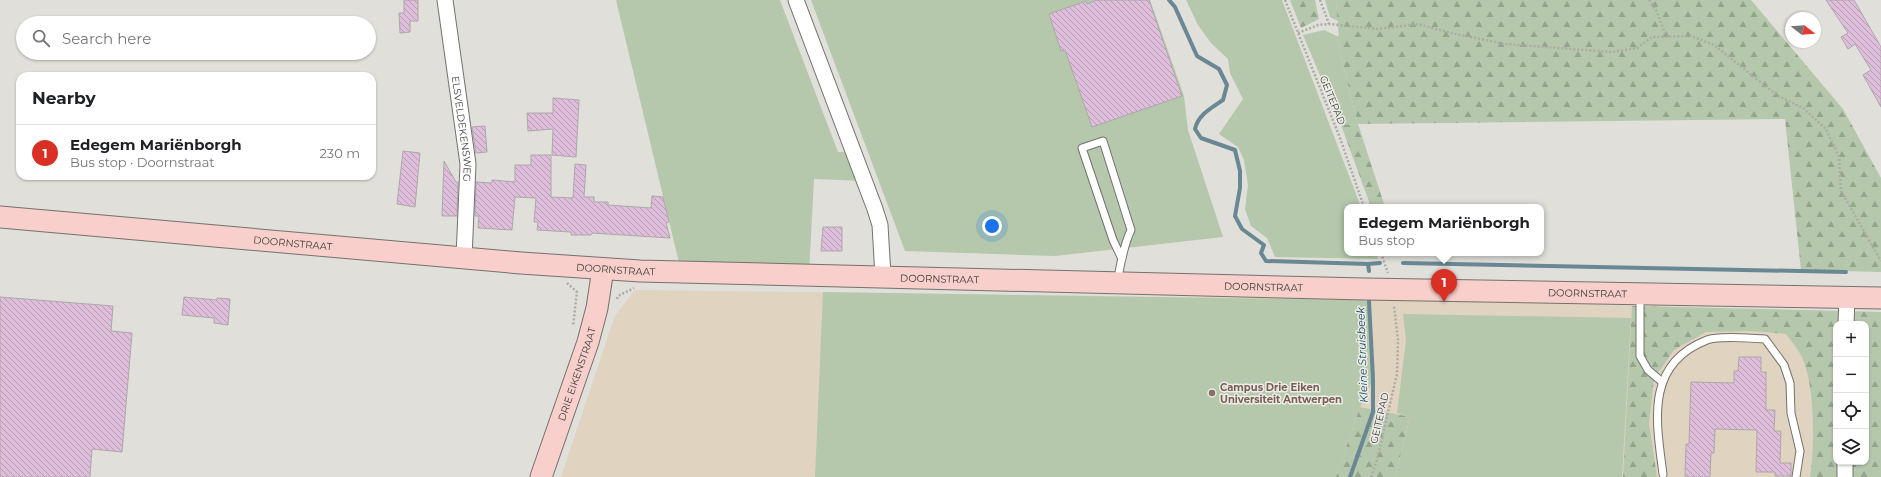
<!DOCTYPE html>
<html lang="en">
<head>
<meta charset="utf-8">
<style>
	body { margin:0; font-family:Montserrat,sans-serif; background:#f2f2f2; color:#202124 }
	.controls { position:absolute; right:12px; bottom:12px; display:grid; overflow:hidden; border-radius:8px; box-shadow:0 1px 3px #0004 }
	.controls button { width:36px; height:36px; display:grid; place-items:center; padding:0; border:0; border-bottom:1px solid #e0e0e0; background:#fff; color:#202124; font:20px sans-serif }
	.compass { position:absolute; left:1785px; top:12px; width:36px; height:36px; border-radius:50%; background:#fff; box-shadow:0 1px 3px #0004; rotate:107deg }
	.you { position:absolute; left:992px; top:226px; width:14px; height:14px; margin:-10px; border:3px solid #fff; border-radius:50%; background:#1a73e8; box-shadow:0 0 0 6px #1a73e833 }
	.badge { display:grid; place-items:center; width:26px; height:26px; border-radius:50%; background:#d93025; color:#fff; font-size:13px; font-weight:700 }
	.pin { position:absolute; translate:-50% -33px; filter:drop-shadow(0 1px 2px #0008) }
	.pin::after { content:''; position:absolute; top:21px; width:14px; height:12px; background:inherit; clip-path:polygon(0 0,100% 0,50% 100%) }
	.popup { position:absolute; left:1344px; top:204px; width:200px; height:52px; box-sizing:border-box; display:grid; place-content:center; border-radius:8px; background:#fff; filter:drop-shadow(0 1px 3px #0005); font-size:13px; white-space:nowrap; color:#757577 }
	.popup b { font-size:15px; color:#202124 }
	.popup::after { content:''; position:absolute; left:50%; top:100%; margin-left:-8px; border:8px solid transparent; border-top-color:#fff }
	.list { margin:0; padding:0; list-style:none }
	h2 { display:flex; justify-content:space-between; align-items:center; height:52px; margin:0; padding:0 16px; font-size:17px }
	h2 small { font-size:13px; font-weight:400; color:#757577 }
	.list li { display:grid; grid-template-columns:26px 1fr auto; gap:12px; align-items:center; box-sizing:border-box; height:56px; padding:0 16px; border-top:1px solid #e0e0e0 }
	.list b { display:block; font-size:15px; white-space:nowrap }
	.list p { margin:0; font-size:13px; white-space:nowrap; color:#757577 }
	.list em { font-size:13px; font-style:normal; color:#757577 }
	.icon { flex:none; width:22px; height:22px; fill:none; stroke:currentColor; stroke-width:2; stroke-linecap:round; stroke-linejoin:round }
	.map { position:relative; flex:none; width:1881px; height:477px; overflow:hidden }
	.search { position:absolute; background:#fff; box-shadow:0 1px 3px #0004; left:16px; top:16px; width:360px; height:44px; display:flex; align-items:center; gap:10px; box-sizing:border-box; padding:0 14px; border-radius:22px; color:#757577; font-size:15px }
	.panel { position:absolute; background:#fff; box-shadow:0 1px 3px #0004; left:16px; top:72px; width:360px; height:108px; border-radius:12px }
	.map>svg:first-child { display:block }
</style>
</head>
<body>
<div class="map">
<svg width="1881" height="477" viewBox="0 0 1881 477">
	<defs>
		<pattern id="forest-firs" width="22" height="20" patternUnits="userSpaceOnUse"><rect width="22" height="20" fill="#b5c8ac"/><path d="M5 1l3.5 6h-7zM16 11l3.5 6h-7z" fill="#94a48d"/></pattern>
		<pattern id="building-back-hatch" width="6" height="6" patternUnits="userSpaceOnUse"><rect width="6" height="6" fill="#debeda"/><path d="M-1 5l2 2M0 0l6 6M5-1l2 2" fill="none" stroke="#b59cb2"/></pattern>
	</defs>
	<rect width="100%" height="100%" fill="#e0dfda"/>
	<!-- education -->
	<path fill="#e0d3bf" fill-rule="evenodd" d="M 635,290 L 1417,300 L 1881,312 L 1881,477 L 561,477 L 615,316 ZM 1836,324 L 1866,324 L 1866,462 L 1836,462 Z"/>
	<!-- green -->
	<g fill="#b5c8ac">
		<polygon points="616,0 780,0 838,152 854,152 865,181 814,179 809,274 681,271"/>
		<polygon points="811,0 1150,0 1184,96 1188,130 1223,237 1055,256 905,251"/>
		<polygon points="1186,0 1282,0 1361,207 1347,207 1347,253 1376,253 1378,259 1275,257 1267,238 1251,226 1245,209 1248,185 1244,160 1238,147 1219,134 1243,99 1230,73 1228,59 1211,43 1198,25"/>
		<polygon points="1325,0 1336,0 1338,21 1330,17"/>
		<polygon points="1324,30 1339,37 1340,53 1358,124 1341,125 1303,35"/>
		<polygon points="823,292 1360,300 1369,301 1373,379 1360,407 1336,477 815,477"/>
		<polygon points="1403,314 1631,318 1622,477 1395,477 1410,418 1397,413 1406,340"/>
	</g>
	<!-- forest -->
	<g fill="url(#forest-firs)" fill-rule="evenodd">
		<polygon points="1290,0 1315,0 1319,19 1301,28"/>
		<polygon points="1336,0 1751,0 1843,109 1881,178 1881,272 1801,270 1785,119 1358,124 1385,207 1371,207 1341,125 1358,124 1340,53"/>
		<path d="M 1632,306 L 1881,312 L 1881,477 L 1810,477 C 1815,446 1815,386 1802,357 C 1798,349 1791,341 1786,334 L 1750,331 L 1706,332 L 1674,350 L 1654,379 L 1649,424 L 1657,477 L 1623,477 ZM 1836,324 L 1866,324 L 1866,462 L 1836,462 Z"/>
		<polygon points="1360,407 1410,417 1395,477 1336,477"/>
	</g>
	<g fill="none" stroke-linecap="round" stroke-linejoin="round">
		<!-- stream -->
		<g stroke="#6a8794" stroke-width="4">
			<path d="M 1169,0 L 1175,7 L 1197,56 L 1219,69 L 1227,85 L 1223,100 C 1211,108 1198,115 1195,129 L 1201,138 L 1235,150 L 1240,171 L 1240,188 L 1235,216 L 1242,229 L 1264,245 L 1261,253 L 1266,261 L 1368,264 L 1369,271"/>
			<polyline points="1403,263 1846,272"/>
			<polyline points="1368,264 1380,263"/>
			<polyline points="1350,477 1373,412 1373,379 1369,301"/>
		</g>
	</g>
	<!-- building -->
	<g fill="url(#building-back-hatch)" stroke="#aca8ab">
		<polygon points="404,0 418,0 418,21 410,21 410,32 400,33 399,13 404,13"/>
		<polygon points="1097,0 1149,0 1182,96 1092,127 1065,50 1061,51 1049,14 1086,1 1087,4"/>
		<polygon points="1826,0 1854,0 1881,47 1881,107 1863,75 1871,70 1855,44 1848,49 1841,37 1848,33"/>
		<polygon points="553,98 579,100 576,157 552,155 553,129 528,131 527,113 553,113"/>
		<polygon points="485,126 487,152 476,153 472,127"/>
		<polygon points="403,151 420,153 415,207 397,204"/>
		<polygon points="531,155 551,155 551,197 573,198 575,164 586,165 584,197 594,197 594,202 608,202 608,205 651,208 652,196 663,197 669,222 666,223 670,238 592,233 591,235 571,235 571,232 537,230 538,222 534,222 536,198 515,197 512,230 478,228 479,216 475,216 476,182 492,183 492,180 515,182 515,165 531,165"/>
		<polygon points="444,161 456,182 458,182 457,216 442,216"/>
		<polygon points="823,227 842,227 842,251 821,251"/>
		<polygon points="0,297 113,306 111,331 132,333 122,452 92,449 90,477 0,477"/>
		<polygon points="184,297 217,300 217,298 230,299 228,325 214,323 214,318 182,315"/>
		<polygon points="1739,357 1761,357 1761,372 1766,372 1766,410 1775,410 1774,431 1781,431 1780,463 1791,463 1791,476 1775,476 1775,472 1756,472 1757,430 1715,429 1714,453 1711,453 1710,477 1685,477 1686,444 1689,444 1691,382 1734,383 1734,371 1738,371"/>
	</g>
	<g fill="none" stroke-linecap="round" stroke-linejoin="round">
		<!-- lane casing -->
		<g stroke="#73726d" stroke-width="9">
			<g id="lane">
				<path d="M 1117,282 C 1121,264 1123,246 1131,230 L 1103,141 L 1082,148 L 1113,240 L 1122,259"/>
				<polyline points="1640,296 1640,356 1648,370 1661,381"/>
				<path d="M 1663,474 C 1656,421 1645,364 1707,340 C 1717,336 1752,338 1765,339 L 1784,365 L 1790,383 L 1791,413 L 1800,451 L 1796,477"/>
			</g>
		</g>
		<!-- street casing -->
		<g stroke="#73726d" stroke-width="17">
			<g id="street">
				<path id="s1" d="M 445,0 L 468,164 L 464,258"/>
				<polyline points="796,0 875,209 880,225 883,276"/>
				<polyline points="1846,324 1847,297"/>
				<polyline points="1845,477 1845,462"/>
			</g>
		</g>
		<!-- secondary casing -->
		<g stroke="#73726d" stroke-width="23">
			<g id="secondary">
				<path id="s2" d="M 0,217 L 521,263 L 640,271 L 1365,289 L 1881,298"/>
				<path id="s3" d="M 541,477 L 588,342 L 597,308 L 603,269"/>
			</g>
		</g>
		<!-- path -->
		<g stroke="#acaba7" stroke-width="2.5" stroke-dasharray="2 2" stroke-linecap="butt">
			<polyline points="1285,0 1340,138 1364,207"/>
			<polyline points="1320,0 1329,24"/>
			<polyline points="1649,0 1656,10 1666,36"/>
			<polyline points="1298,33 1318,25 1329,24 1379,29 1418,24 1451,33 1505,44 1612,52 1637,48 1652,37 1691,36 1714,45 1778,96 1803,108 1826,129 1839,157 1841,191 1881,261"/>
			<polyline points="1381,253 1388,273"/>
			<polyline points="567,283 577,292 573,326"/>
			<polyline points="617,299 618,296 634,288"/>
			<polyline points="1371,477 1377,460 1397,374 1398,340 1394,306"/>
		</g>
		<!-- lane -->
		<use href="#lane" stroke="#fff" stroke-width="7"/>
		<!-- street -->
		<use href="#street" stroke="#fff" stroke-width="15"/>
		<!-- secondary -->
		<use href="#secondary" stroke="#f8cfca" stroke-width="21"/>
	</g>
	<!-- markers -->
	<circle fill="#8d6e63" stroke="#edece7" stroke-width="1.5" cx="1212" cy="393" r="4"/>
	<g text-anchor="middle" stroke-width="3" stroke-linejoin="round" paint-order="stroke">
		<!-- street labels -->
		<g font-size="10" fill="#3c3c3a" stroke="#edece7">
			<text transform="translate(1333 100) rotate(68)" y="4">GEITEPAD</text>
			<text dy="4" stroke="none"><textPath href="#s1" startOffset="130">ELSVELDEKENSWEG</textPath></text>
			<text dy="4" stroke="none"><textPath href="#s2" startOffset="294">DOORNSTRAAT</textPath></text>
			<text dy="4" stroke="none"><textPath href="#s2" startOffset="618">DOORNSTRAAT</textPath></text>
			<text dy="4" stroke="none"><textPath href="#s2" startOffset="942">DOORNSTRAAT</textPath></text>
			<text dy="4" stroke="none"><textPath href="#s2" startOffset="1266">DOORNSTRAAT</textPath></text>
			<text dy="4" stroke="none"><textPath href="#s2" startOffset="1590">DOORNSTRAAT</textPath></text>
			<text dy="4" stroke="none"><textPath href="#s3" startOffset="109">DRIE EIKENSTRAAT</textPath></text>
			<text transform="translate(1379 418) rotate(-77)" y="4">GEITEPAD</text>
		</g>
		<!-- education labels -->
		<g font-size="10" font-weight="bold" fill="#785e54" stroke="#edece7" text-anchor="start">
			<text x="1220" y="391">Campus Drie Eiken<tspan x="1220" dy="12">Universiteit Antwerpen</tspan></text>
		</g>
		<!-- water labels -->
		<g font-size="11" font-style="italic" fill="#164c62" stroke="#edece7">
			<text transform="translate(1362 355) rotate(-92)" y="4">Kleine Struisbeek</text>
		</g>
	</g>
</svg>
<div class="controls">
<button>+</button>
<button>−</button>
<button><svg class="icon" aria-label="locate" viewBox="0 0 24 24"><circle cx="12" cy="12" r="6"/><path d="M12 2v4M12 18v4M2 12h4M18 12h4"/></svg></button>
<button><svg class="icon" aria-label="layers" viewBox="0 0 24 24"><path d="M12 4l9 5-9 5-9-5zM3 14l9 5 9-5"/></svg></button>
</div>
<svg class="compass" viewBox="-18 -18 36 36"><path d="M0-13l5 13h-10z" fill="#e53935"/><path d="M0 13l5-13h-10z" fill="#757577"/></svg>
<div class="you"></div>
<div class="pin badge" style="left:1444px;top:302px">1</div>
<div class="popup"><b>Edegem Mariënborgh</b>Bus stop</div>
<div class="search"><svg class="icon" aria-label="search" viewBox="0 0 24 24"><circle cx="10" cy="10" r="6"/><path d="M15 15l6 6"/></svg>Search here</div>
<section class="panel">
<h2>Nearby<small></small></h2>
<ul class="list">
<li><span class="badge">1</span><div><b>Edegem Mariënborgh</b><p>Bus stop · Doornstraat</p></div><em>230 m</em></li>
</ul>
</section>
</div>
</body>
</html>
